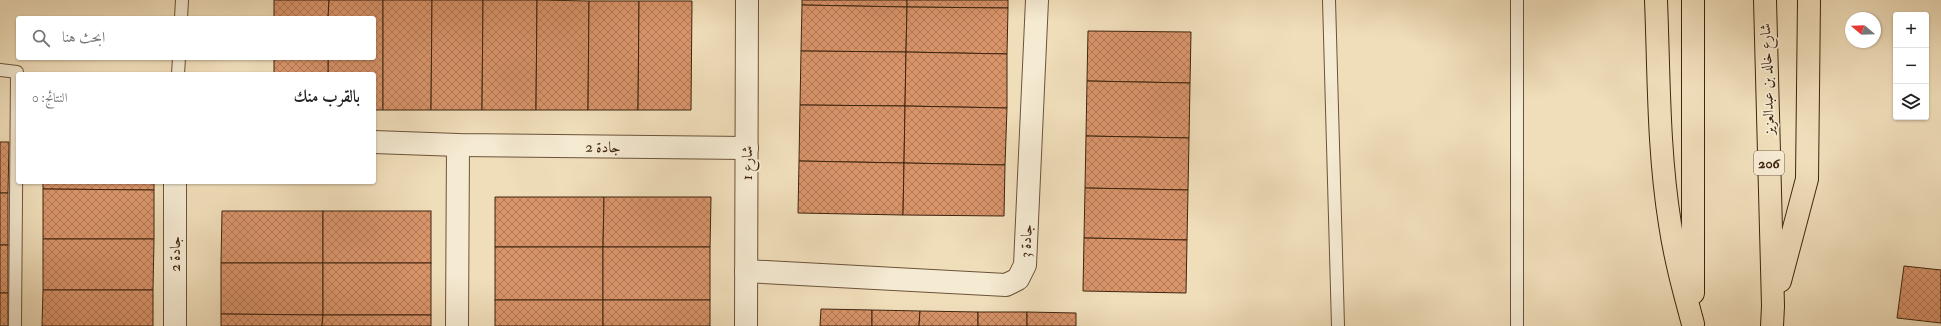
<!DOCTYPE html>
<html lang="ar">
<head>
<meta charset="utf-8">
<style>
	body { margin:0; font-family:"IM FELL Double Pica",Amiri,serif; background:#f2f2f2; color:#222; direction:rtl }
	.controls { position:absolute; right:12px; top:12px; display:grid; overflow:hidden; border-radius:4px; box-shadow:0 1px 3px #0004 }
	.controls button { width:36px; height:36px; display:grid; place-items:center; padding:0; border:0; border-bottom:1px solid #e0e0e0; background:#fff; color:#222; font:20px sans-serif }
	.compass { position:absolute; left:1845px; top:12px; width:36px; height:36px; border-radius:50%; background:#fff; box-shadow:0 1px 3px #0004; rotate:289deg }
	.list { margin:0; padding:0; list-style:none }
	h2 { display:flex; justify-content:space-between; align-items:center; height:52px; margin:0; padding:0 16px; font-size:17px }
	h2 small { font-size:13px; font-weight:400; color:#767676 }
	.icon { flex:none; width:22px; height:22px; fill:none; stroke:currentColor; stroke-width:2; stroke-linecap:round; stroke-linejoin:round }
	.map { position:relative; flex:none; width:1941px; height:326px; overflow:hidden; direction:ltr }
	.search { position:absolute; background:#fff; box-shadow:0 1px 3px #0004; left:16px; top:16px; width:360px; height:44px; display:flex; align-items:center; gap:10px; box-sizing:border-box; padding:0 14px; border-radius:4px; color:#767676; font-size:15px }
	.panel { position:absolute; background:#fff; box-shadow:0 1px 3px #0004; left:16px; top:72px; width:360px; height:112px; border-radius:4px; direction:rtl }
	.map>svg:first-child { display:block }
</style>
</head>
<body>
<div class="map">
<svg width="1941" height="326" viewBox="0 0 1941 326">
	<defs>
		<pattern id="building-cross-hatch" width="8" height="8" patternUnits="userSpaceOnUse"><rect width="8" height="8" fill="#d9946a"/><path d="M0 0l8 8M0 8l8-8" fill="none" stroke="#b17956"/></pattern>
	</defs>
	<rect width="100%" height="100%" fill="#f0deba"/>
	<filter id="stains"><feTurbulence type="fractalNoise" baseFrequency=".005" numOctaves="4"/><feColorMatrix values="0 0 0 0 .2 0 0 0 0 .09 0 0 0 0 .02 0 0 0 .5 -.17"/></filter>
	<radialGradient id="worn" r=".72"><stop offset=".6" stop-color="#630" stop-opacity="0"/><stop offset="1" stop-color="#630" stop-opacity=".3"/></radialGradient>
	<!-- building -->
	<g fill="url(#building-cross-hatch)" stroke="#3f250e">
		<polygon points="274,0 329,0 328,18 274,18"/>
		<polygon points="329,0 383,0 383,110 374,110 374,74 328,74 328,58 374,58 374,18 328,18"/>
		<polygon points="383,0 432,0 431,110 383,110"/>
		<polygon points="432,0 483,0 482,110 431,110"/>
		<polygon points="483,0 537,0 536,110 482,110"/>
		<polygon points="537,0 589,1 588,110 536,110"/>
		<polygon points="802,0 907,0 907,7 802,5"/>
		<polygon points="907,0 1008,0 1008,8 907,7"/>
		<polygon points="589,1 639,1 638,110 588,110"/>
		<polygon points="639,1 692,1 691,110 638,110"/>
		<polygon points="802,5 907,7 906,52 801,51"/>
		<polygon points="907,7 1008,8 1007,54 906,52"/>
		<polygon points="1088,31 1191,32 1190,83 1087,81"/>
		<polygon points="801,51 906,52 905,106 800,105"/>
		<polygon points="906,52 1007,54 1007,108 905,106"/>
		<rect x="274" y="58" width="54" height="16"/>
		<polygon points="1087,81 1190,83 1189,138 1086,136"/>
		<polygon points="800,105 905,106 904,163 799,161"/>
		<polygon points="905,106 1007,108 1005,165 904,163"/>
		<polygon points="1086,136 1189,138 1188,190 1085,188"/>
		<polygon points="0,142 9,142 8,193 0,193"/>
		<polygon points="799,161 904,163 903,215 798,213"/>
		<polygon points="904,163 1005,165 1004,216 903,215"/>
		<polygon points="43,182 154,182 154,190 43,189"/>
		<polygon points="1085,188 1188,190 1187,240 1084,238"/>
		<polygon points="43,189 154,190 154,239 43,239"/>
		<rect x="0" y="193" width="8" height="52"/>
		<polygon points="495,197 604,197 603,247 495,247"/>
		<polygon points="604,197 711,197 710,247 603,247"/>
		<polygon points="222,211 323,211 323,263 221,263"/>
		<rect x="323" y="211" width="108" height="52"/>
		<polygon points="1084,238 1187,240 1186,293 1083,291"/>
		<polygon points="43,239 154,239 153,290 43,290"/>
		<rect x="0" y="245" width="8" height="48"/>
		<rect x="495" y="247" width="108" height="53"/>
		<rect x="603" y="247" width="107" height="53"/>
		<polygon points="221,263 323,263 323,315 221,314"/>
		<rect x="323" y="263" width="108" height="52"/>
		<polygon points="1904,266 1941,270 1941,323 1897,318"/>
		<polygon points="43,290 153,290 153,326 42,326"/>
		<rect x="0" y="293" width="8" height="33"/>
		<rect x="495" y="300" width="108" height="26"/>
		<rect x="603" y="300" width="107" height="26"/>
		<polygon points="821,309 872,310 872,326 820,326"/>
		<polygon points="872,310 920,311 919,326 872,326"/>
		<polygon points="920,311 978,312 978,326 919,326"/>
		<rect x="978" y="312" width="49" height="14"/>
		<polygon points="1027,312 1076,313 1076,326 1027,326"/>
		<polygon points="221,314 323,315 322,326 221,326"/>
		<polygon points="323,315 431,315 431,326 322,326"/>
	</g>
	<g fill="none" stroke-linecap="round" stroke-linejoin="round">
		<!-- service casing -->
		<g stroke="#6b5339" stroke-width="14">
			<g id="service">
				<polyline points="1329,0 1338,326"/>
				<polyline points="181,18 182,0"/>
				<polyline points="0,70 17,72 15,326"/>
				<polyline points="178,74 179,58"/>
				<polyline points="1517,326 1517,0"/>
			</g>
		</g>
		<!-- minor casing -->
		<g stroke="#6b5339" stroke-width="24">
			<g id="minor">
				<polyline points="374,142 458,145 747,148"/>
				<polyline points="175,182 175,326"/>
				<polyline points="746,271 1006,285 1018,279 1025,265 1037,0"/>
				<polyline points="457,326 458,145"/>
				<polyline points="746,326 747,0"/>
			</g>
		</g>
		<!-- primary casing -->
		<g stroke="#3f250e" stroke-width="24">
			<g id="primary">
				<path d="M 1656,0 C 1659,74 1658,150 1670,224 C 1675,258 1684,291 1693,324"/>
				<polyline points="1693,0 1693,293"/>
				<polyline points="1765,0 1773,306 1772,326"/>
				<polyline points="1780,281 1807,179 1809,0"/>
			</g>
		</g>
		<!-- service -->
		<use href="#service" stroke="#f5ead2" stroke-width="12"/>
		<!-- minor -->
		<use href="#minor" stroke="#f5ead2" stroke-width="22"/>
		<!-- primary -->
		<use href="#primary" stroke="#f0deba" stroke-width="22"/>
	</g>
	<g text-anchor="middle" stroke-width="3.5" stroke-linejoin="round" paint-order="stroke">
		<!-- shield labels -->
		<rect fill="#f5ead2" stroke="#766049" stroke-width="1" x="1754" y="151" width="30" height="24" rx="3"/>
		<g font-size="14" font-weight="bold" fill="#3f250e">
			<text x="1769" y="168">206</text>
		</g>
		<!-- street labels -->
		<g font-size="15" fill="#3f250e" stroke="#f5ead2">
			<text transform="translate(1767 79) rotate(-92)" y="5">شارع خالد بن عبدالعزيز</text>
			<text transform="translate(603 147) rotate(1)" y="5">جادة 2</text>
			<text transform="translate(747 163) rotate(-90)" y="5">شارع 1</text>
			<text transform="translate(1026 241) rotate(-87)" y="5">جادة 3</text>
			<text transform="translate(175 254) rotate(-90)" y="5">جادة 2</text>
		</g>
	</g>
	<rect width="100%" height="100%" filter="url(#stains)"/>
	<rect width="100%" height="100%" fill="url(#worn)"/>
</svg>
<div class="controls">
<button>+</button>
<button>−</button>
<button><svg class="icon" aria-label="layers" viewBox="0 0 24 24"><path d="M12 4l9 5-9 5-9-5zM3 14l9 5 9-5"/></svg></button>
</div>
<svg class="compass" viewBox="-18 -18 36 36"><path d="M0-13l5 13h-10z" fill="#e53935"/><path d="M0 13l5-13h-10z" fill="#767676"/></svg>
<div class="search"><svg class="icon" aria-label="search" viewBox="0 0 24 24"><circle cx="10" cy="10" r="6"/><path d="M15 15l6 6"/></svg>ابحث هنا</div>
<section class="panel">
<h2>بالقرب منك<small>النتائج: 0</small></h2>
<ul class="list">
</ul>
</section>
</div>
</body>
</html>
